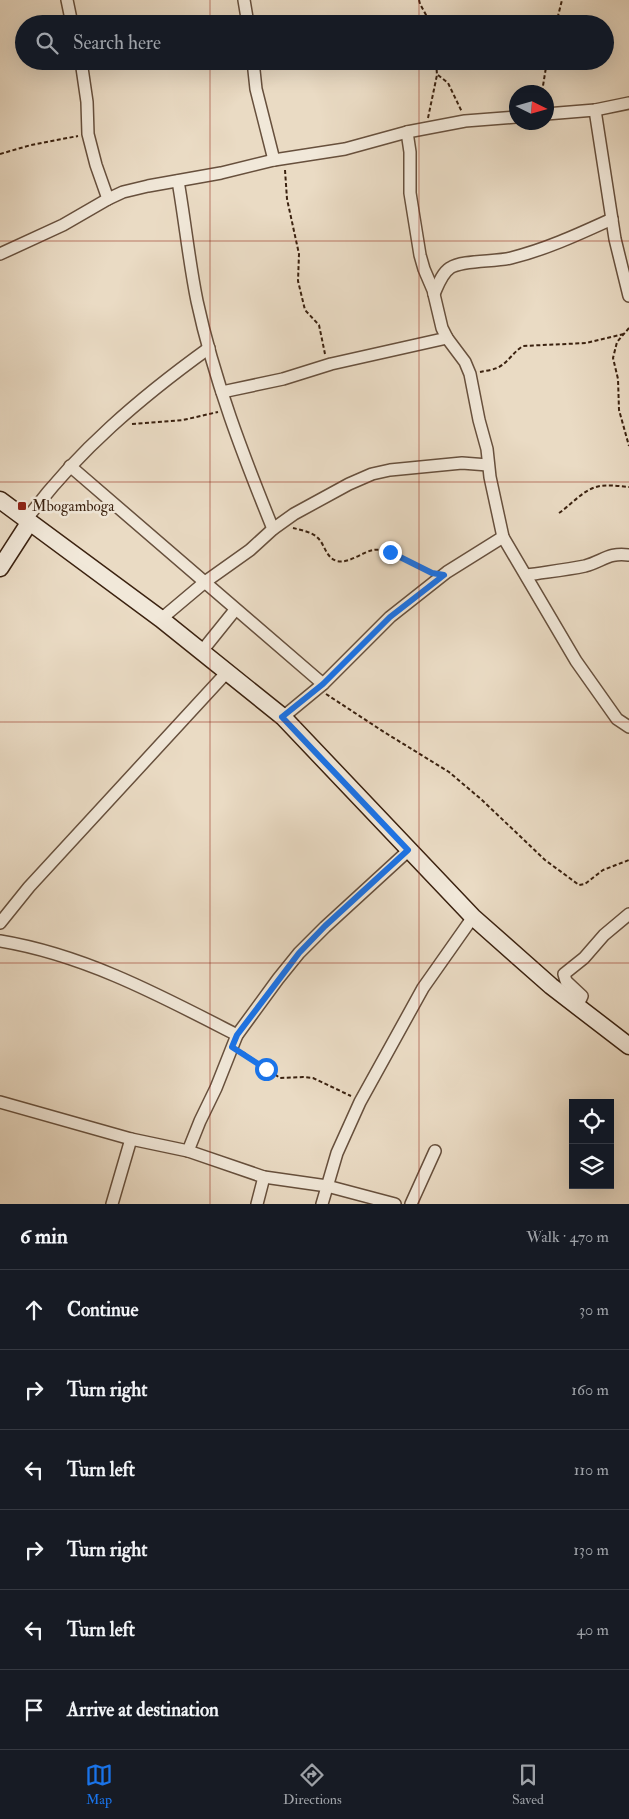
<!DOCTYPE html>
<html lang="en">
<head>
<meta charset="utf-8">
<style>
	body { margin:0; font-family:"IM FELL Double Pica",serif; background:#242831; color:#f1f3f6 }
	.controls { position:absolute; right:15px; bottom:15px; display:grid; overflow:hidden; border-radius:0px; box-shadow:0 5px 20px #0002 }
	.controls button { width:45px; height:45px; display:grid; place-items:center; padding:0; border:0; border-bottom:1px solid #363941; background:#171b24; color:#f1f3f6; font:25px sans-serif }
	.compass { position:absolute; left:509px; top:85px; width:45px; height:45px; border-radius:50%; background:#171b24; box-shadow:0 5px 20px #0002; rotate:95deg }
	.stop { position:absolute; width:15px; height:15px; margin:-11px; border:4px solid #1a73e8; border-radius:50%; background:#fff }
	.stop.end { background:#1a73e8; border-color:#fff; box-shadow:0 1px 5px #0008 }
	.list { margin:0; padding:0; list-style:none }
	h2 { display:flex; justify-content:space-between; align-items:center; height:65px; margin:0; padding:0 20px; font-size:21px }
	h2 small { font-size:16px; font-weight:400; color:#9ea1a6 }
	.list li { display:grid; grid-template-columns:32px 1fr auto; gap:15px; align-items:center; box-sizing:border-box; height:80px; padding:0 20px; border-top:1px solid #363941 }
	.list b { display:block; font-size:19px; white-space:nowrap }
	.list em { font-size:16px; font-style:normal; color:#9ea1a6 }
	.icon { flex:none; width:28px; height:28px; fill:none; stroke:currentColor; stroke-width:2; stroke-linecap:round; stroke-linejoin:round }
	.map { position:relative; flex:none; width:629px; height:1204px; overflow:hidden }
	.search { position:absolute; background:#171b24; box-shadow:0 5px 20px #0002; left:15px; right:15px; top:15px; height:55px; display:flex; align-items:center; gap:12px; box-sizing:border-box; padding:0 18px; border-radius:28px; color:#9ea1a6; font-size:19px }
	.sheet { height:545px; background:#171b24 }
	nav { display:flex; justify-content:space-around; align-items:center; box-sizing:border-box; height:70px; border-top:1px solid #363941; background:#171b24; font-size:14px; color:#9ea1a6 }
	nav a { display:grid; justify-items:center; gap:2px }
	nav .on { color:#1a73e8 }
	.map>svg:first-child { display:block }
</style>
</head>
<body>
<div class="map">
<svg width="629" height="1204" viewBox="0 0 629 1204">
	<rect width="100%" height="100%" fill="#eadbc4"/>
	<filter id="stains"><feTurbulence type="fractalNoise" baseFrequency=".004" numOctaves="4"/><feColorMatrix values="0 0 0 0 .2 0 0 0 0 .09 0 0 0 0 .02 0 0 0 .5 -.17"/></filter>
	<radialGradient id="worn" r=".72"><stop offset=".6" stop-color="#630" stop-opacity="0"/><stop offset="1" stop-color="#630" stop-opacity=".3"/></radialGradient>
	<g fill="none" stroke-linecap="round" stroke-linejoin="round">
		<!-- street casing -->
		<g stroke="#67503d" stroke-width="14">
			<g id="street">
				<polyline points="67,0 72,24"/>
				<polyline points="244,0 248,24"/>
				<polyline points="81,61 87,102 88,134 96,165 108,199"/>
				<polyline points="253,61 256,89 274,160"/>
				<polyline points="595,110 615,239 629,296"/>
				<polyline points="546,114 595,110 629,103"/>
				<polyline points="407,132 410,152 410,193 420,255 424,269 433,290 442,328 447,338 465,362 470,374 479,420 487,449 490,477 503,537 576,661 617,719 629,727"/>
				<path d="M 178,181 C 185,221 189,262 197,301 C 214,380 243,455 273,529"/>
				<polyline points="0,254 63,225 108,199 123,192 148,186 221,173 274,160 345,149 407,132 465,121 516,117"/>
				<path d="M 434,294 C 438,285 442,273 450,268 C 462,260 495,262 511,258 C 547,249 579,234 612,219"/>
				<polyline points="222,392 283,379 331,364 447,338"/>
				<polyline points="70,466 323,684"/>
				<path d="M 26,520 C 76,452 141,397 209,348"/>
				<path d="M 527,575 C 546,572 566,570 585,566 C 603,561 609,552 629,555"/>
				<polyline points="161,619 205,582 250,550 273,529 294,514 349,484 372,474 390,470 462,463 488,465"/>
				<polyline points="202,651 235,610"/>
				<polyline points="283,717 323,684 390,617 447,572 503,537"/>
				<polyline points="0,923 29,887 228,671"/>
				<path d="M 0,941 C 85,955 161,996 237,1035"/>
				<polyline points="577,1007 582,996 566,981 564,974 584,958 604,935 629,914"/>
				<polyline points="0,1102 131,1139 188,1151 264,1177 327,1186 395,1204"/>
				<polyline points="188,1151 200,1121 216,1088 237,1035 278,979 299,953 325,927 409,850"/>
				<polyline points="112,1204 131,1139"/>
				<polyline points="257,1204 264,1177"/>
				<polyline points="322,1204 337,1153 360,1102 423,988 473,917"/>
				<polyline points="411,1204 435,1151"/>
			</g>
		</g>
		<!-- secondary casing -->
		<g stroke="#3b2210" stroke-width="19">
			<g id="secondary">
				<polyline points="0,500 161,619 283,717 473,917 551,986 629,1046"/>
				<polyline points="0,568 29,523"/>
			</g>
		</g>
		<!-- path -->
		<g stroke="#3b2210" stroke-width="2" stroke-dasharray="4 2.5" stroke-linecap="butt">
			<polyline points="419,0 420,4 431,24"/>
			<polyline points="556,24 562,0"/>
			<polyline points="438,75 448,83 462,112"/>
			<polyline points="542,92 547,61"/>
			<polyline points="428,118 437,75 436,61"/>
			<polyline points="0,154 31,145 78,136"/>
			<polyline points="285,170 287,199 299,254 298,281 305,310 319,325 325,354"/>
			<polyline points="629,328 617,342 613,358 618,379 619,410 629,446"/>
			<path d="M 480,372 C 485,371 492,370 497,368 C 508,363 513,352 523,346 L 586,343 L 624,334"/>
			<polyline points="132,424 183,420 218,412"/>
			<path d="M 559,513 C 571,505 582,491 596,487 C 606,484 618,486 629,487"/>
			<path d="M 293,528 C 301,530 312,532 318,538 C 325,545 326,558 337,561 C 349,564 362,552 373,550 C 389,547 415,564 430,572"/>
			<polyline points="326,694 384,732 449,772 482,800 545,860 579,885 585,884 603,870 629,860"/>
			<polyline points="243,1052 280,1078 303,1077 313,1078 351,1096"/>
		</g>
		<!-- street -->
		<use href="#street" stroke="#f1e8d9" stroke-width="11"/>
		<!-- secondary -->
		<use href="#secondary" stroke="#f1e8d9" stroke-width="16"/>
	</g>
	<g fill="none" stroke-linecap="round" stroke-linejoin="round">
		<!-- route -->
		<polyline stroke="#1a73e8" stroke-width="6" points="266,1069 232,1047 237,1035 299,953 325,926 408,850 282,717 323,684 390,617 444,575 432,573 390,552"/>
	</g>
	<!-- grid -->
	<path fill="none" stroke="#8f2418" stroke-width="1" stroke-opacity="0.55" d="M 210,0 L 210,24M 419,0 L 419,24M 210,61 L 210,1204M 419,61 L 419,1204M 0,241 L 629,241M 0,482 L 629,482M 0,722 L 629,722M 0,963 L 629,963"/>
	<!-- markers -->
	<rect fill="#8f2418" stroke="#f1e8d9" stroke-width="2" x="17" y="501" width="10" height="10" rx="2.5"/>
	<g text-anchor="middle" stroke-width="5" stroke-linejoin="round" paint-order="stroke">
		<!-- poi labels -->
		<g font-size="15" fill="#3b2210" stroke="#f1e8d9" text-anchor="start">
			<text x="32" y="511">Mbogamboga</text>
		</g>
	</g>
	<rect width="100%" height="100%" filter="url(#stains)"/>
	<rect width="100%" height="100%" fill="url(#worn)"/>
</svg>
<div class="controls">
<button><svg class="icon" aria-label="locate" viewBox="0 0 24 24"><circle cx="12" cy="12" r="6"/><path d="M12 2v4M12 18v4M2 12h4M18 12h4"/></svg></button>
<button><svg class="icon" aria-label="layers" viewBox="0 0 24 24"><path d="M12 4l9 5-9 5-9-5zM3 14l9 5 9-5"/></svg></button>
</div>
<svg class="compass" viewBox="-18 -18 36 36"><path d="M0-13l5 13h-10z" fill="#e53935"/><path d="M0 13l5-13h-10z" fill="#9ea1a6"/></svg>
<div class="stop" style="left:266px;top:1069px"></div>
<div class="stop end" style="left:390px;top:552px"></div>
<div class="search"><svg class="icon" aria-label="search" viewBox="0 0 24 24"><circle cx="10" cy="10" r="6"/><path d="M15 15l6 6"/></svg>Search here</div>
</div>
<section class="sheet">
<h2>6 min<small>Walk · 470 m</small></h2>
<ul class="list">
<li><svg class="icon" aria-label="ahead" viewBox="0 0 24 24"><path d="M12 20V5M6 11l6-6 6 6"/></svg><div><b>Continue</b></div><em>30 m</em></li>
<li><svg class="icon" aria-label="right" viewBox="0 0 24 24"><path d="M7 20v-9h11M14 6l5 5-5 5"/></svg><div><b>Turn right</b></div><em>160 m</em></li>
<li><svg class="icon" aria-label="left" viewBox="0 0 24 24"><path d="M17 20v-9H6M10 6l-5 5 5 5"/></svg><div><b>Turn left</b></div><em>110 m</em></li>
<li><svg class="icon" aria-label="right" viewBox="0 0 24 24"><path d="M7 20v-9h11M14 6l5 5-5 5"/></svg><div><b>Turn right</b></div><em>130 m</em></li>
<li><svg class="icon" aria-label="left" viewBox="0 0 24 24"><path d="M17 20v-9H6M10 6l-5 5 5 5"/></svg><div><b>Turn left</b></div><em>40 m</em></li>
<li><svg class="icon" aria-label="arrive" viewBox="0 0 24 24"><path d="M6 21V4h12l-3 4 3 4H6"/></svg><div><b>Arrive at destination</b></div></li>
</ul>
</section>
<nav>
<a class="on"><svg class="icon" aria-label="map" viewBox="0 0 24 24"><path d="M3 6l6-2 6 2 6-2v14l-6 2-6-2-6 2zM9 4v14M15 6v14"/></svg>Map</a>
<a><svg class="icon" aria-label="directions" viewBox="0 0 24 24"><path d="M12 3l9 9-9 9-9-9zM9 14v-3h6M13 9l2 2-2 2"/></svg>Directions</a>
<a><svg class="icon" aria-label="saved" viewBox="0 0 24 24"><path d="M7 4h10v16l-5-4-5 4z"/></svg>Saved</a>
</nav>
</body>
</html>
